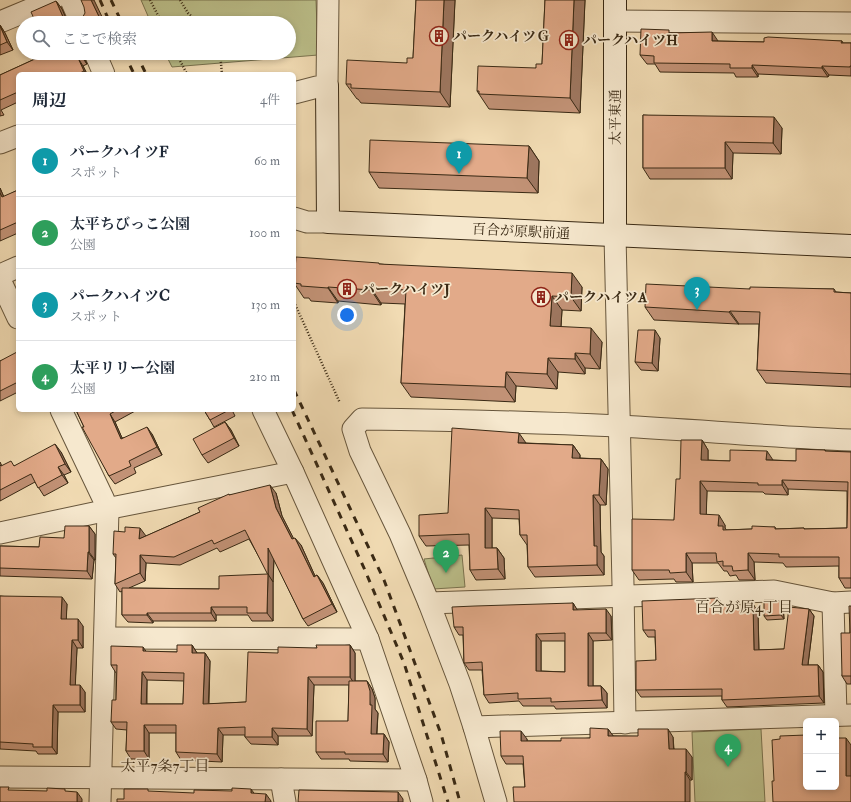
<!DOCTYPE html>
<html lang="ja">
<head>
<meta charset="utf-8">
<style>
	body { margin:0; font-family:"IM FELL Double Pica","Noto Serif JP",serif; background:#f6f6f7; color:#1f2937 }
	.controls { position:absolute; right:12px; bottom:12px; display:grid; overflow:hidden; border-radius:6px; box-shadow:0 2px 6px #0003 }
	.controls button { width:36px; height:36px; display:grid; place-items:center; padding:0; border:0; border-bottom:1px solid #e0e1e3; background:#fff; color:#1f2937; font:20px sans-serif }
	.you { position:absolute; left:347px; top:315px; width:14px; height:14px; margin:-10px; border:3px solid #fff; border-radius:50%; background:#1a73e8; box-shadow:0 0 0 6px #1a73e833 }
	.badge { display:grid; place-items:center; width:26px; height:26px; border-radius:50%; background:#b45309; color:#fff; font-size:13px; font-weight:700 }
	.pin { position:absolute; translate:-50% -33px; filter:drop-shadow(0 1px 2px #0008) }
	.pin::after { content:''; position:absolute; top:21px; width:14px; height:12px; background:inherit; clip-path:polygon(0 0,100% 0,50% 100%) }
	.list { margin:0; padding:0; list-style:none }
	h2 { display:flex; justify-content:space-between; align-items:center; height:52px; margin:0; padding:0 16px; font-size:17px }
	h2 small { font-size:13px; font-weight:400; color:#747a83 }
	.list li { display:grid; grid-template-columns:26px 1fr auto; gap:12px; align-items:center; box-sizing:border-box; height:72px; padding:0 16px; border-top:1px solid #e0e1e3 }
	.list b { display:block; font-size:15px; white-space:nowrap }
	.list p { margin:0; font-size:13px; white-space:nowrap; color:#747a83 }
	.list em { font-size:13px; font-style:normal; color:#747a83 }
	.icon { flex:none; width:22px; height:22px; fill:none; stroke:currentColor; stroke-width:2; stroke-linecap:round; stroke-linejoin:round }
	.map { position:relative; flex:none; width:851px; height:802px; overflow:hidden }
	.search { position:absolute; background:#fff; box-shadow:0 2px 6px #0003; left:16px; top:16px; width:280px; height:44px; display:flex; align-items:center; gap:10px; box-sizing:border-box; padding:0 14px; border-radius:22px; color:#747a83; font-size:15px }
	.panel { position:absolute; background:#fff; box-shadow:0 2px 6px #0003; left:16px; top:72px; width:280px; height:340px; border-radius:6px }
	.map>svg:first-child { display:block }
</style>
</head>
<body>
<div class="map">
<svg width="851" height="802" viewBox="0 0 851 802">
	<rect width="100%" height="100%" fill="#f1dbb3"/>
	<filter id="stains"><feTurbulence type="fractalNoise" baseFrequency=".005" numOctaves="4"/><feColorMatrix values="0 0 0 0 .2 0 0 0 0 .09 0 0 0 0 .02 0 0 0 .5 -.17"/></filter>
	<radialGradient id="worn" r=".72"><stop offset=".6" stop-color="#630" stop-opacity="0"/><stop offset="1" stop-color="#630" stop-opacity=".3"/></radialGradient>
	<!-- green -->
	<g fill="#bcc08b" stroke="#7a7450">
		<polygon points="141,0 316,0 318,55 172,67 165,53 289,53 289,23 151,23"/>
		<polygon points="462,555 465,587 433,589 424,559"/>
		<polygon points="761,729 765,802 695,802 692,732"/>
	</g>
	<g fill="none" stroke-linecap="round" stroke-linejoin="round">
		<!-- street casing -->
		<g stroke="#67563c" stroke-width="23">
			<g id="street">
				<polyline points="71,0 81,23"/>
				<polyline points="615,21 851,23"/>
				<polyline points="0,22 53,0"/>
				<polyline points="95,53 104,74"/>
				<polyline points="294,93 317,87 327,86 328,0"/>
				<polyline points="0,143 18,136"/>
				<polyline points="294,218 307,222 328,222"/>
				<polyline points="615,235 623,585 625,723"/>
				<polyline points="0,275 18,267"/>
				<polyline points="0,280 18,318"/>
				<polyline points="61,410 103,498 108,510 100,802"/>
				<polyline points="263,410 293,472 368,639 416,780 422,802"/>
				<polyline points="0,533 108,510 116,507 293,472"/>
				<polyline points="429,603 774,591 833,603 851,602"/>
				<polyline points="833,603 836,715"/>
				<polyline points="105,638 368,639"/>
				<polyline points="474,727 851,715"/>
				<polyline points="0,777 416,780"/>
				<polyline points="281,779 285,802"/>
				<path d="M 496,802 L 474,727 L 460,684 L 429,603 L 400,534 L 360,451 L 353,429 L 362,419 C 448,420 533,422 619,426 C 696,430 773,437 851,440"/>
			</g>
		</g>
		<!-- secondary casing -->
		<g stroke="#392914" stroke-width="24">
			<g id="secondary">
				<polyline points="615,0 615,235"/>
				<polyline points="327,86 328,222 851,246"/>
			</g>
		</g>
		<!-- path -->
		<g stroke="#392914" stroke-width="2.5" stroke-dasharray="1 2" stroke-linecap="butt">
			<polyline points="150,0 162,23"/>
			<polyline points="180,0 188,13 199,23"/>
			<polyline points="176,53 187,74"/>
			<polyline points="220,53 222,74"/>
			<polyline points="231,74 249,74"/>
			<polyline points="294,302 340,403"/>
		</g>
		<!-- street -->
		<use href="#street" stroke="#f6e8ce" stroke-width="21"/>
		<!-- secondary -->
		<use href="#secondary" stroke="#f6e8ce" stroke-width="22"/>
		<!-- rail -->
		<g stroke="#392914" stroke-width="3" stroke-dasharray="7 7" stroke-linecap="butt">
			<polyline points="100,0 110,23"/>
			<polyline points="111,0 122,23"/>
			<polyline points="124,53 134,74"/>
			<polyline points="136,53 146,74"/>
			<polyline points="294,390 384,580 441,734 460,802"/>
			<polyline points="292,410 364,568 404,663 448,802"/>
		</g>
	</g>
	<!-- wall -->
	<g fill="#c29276" stroke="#392914" fill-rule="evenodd">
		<polygon points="416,0 455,0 450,107 361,103 358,99 357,99 346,84 407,63 413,58"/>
		<polygon points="545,0 585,0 580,113 489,109 477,91 536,68 542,64"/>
		<polygon points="56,1 62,9 68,23 36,23"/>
		<polygon points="0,25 5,33 13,50 0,55"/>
		<polygon points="671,33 718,41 764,42 842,41 843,43 851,43 851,76 829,75 828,77 758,74 758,77 736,77 734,73 660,72 655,64 647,64 640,55"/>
		<polygon points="48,53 83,53 84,58 87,64 83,66 87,74 18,74 18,102 1,110 4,115 0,116 0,75"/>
		<polygon points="643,115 782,128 781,154 733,153 732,179 650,179 643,168"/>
		<polygon points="529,146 539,161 538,193 379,188 369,172"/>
		<polygon points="0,188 4,197 18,190 18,233 0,241"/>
		<polygon points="380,264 582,287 581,311 562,310 561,327 602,342 600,369 585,368 585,374 558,372 557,389 516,386 515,402 411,397 401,383 405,304 381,303 381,305 338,301 338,303 311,301 309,298 304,298 294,283"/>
		<polygon points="750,289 834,289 836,292 851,293 851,387 766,383 757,370 759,324 738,324 654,320 645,307"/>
		<polygon points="660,338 658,371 641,370 635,362"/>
		<polygon points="18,354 18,392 0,401 0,361"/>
		<polygon points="76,410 137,410 115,422 122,438 152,434 162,455 134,468 136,473 115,484 109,476 84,427"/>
		<polygon points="204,410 232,410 235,416 214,427 210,420"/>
		<polygon points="225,422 231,430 239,446 208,463 202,455"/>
		<path d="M 702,440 L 708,450 L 708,460 L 730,461 L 773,460 L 796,461 L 825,450 L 826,451 L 851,452 L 851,588 L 845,588 L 839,578 L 839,566 L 786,567 L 783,563 L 754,562 L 755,580 L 739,580 L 736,575 L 730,576 L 727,571 L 724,571 L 718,563 L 692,563 L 693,582 L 676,582 L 674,579 L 639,580 L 632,570 L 674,520 L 680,479 ZM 788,489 L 847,491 L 847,528 L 805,529 L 804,528 L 776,529 L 775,527 L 752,529 L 726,530 L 725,528 L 725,525 L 706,514 L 707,491 L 763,492 L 765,494 L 788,495 Z"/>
		<polygon points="526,443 573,445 580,455 580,458 601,459 608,469 606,505 600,505 601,552 604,556 604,575 535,577 528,567 527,545 520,535 519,519 492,518 492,548 497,548 504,558 505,579 476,580 470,570 469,545 426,546 419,536 448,513"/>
		<polygon points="61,452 71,472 64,475 68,483 44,496 35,482 0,501 0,462 2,466 14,466"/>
		<polygon points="276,493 282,516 293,538 301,545 315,576 317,575 323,583 337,612 308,626 303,619 274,559 273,582 249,539 220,552 217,548 180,565 146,563 145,581 129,588 219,589 273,582 273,621 252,621 248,615 216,615 216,621 153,621 153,623 128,622 122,615 122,591 120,592 115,584 116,558 113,554 146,536 200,512 229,495"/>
		<polygon points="89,526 95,534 95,560 94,560 92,579 0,576 0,546 39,547 64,538"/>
		<polygon points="0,596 67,604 66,619 83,626 83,648 77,648 75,685 85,692 85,712 58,712 57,754 38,754 36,751 0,749"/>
		<polygon points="780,601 783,605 784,619 767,620 764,616"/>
		<path d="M 573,603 L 577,610 L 611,616 L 612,640 L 593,641 L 593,686 L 601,686 L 607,693 L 607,708 L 556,709 L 554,706 L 523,706 L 519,701 L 489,703 L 484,695 L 482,670 L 469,670 L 464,663 L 463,635 L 459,635 L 454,627 ZM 541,641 L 565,641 L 565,672 L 541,671 Z"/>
		<polygon points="753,604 758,612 759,650 784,649 809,609 814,616 808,665 818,665 823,672 824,703 727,707 722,700 722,696 641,697 636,690 656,660 655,637 648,637 643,630 723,605 723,606"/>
		<polygon points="851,606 851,684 847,684 842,676 850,633"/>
		<path d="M 192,645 L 197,653 L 205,653 L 210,661 L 209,704 L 246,702 L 278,653 L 317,648 L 350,645 L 355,653 L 355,681 L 367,681 L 372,689 L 375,698 L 375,709 L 378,713 L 377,734 L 384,734 L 389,742 L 388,762 L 350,761 L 349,759 L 321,759 L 316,752 L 348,721 L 349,685 L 314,685 L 312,736 L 278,736 L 278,745 L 251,744 L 245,737 L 245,735 L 223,735 L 222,762 L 181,760 L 176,752 L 176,733 L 149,733 L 149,759 L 131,759 L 126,751 L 127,730 L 116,729 L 111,722 L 116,700 L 116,673 L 111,665 L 146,652 L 177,652 ZM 147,680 L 184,681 L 183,704 L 147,704 Z"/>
		<polygon points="608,729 613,736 673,737 674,749 692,757 692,780 525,787 523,764 506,764 501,756 527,739 527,741 561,741 590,738"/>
	</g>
	<!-- shaded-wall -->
	<g fill="#9e7760" stroke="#392914">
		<polygon points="91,0 94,0 105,23 102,23"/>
		<polygon points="444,0 455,0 450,107 440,92"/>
		<polygon points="574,0 585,0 580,113 570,98"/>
		<polygon points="56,1 62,9 68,23 63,17"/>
		<polygon points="0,25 5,33 13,50 7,42"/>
		<polygon points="712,32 718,41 712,41"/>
		<polygon points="80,53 83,53 84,58 87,64 81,56"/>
		<polygon points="78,58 83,66 87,74 86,74 84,71"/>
		<polygon points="752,65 758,74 758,77 752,68"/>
		<polygon points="822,66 829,75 828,77 822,68"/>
		<polygon points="774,117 782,128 781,154 773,143"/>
		<polygon points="725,142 733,153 732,179 725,168"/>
		<polygon points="529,146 539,161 538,193 527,178"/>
		<polygon points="0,188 7,205 2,197 0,193"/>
		<polygon points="572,273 582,287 581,311 571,297"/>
		<polygon points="328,287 338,301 338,303 328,288"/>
		<polygon points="371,288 381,303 381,305 371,290"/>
		<polygon points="552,296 562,310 560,340 550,326"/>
		<polygon points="730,311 739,324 738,324 729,312"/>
		<polygon points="591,328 602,342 600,369 590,354"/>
		<polygon points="655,330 660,338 658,371 652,363"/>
		<polygon points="575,353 585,368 585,374 575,359"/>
		<polygon points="548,358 558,372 557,389 547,374"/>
		<polygon points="506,372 516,386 515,402 505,387"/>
		<polygon points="110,414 115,422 126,447 121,439"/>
		<polygon points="225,422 231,430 239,446 234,438"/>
		<polygon points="147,427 152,434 162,455 157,447"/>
		<polygon points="519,433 526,443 518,443"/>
		<polygon points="702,440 708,450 708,469 701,460"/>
		<polygon points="55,444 61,452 71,472 65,464"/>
		<polygon points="573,445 580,455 579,468 572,458"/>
		<polygon points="767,451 773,460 766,460"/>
		<polygon points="601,459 608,469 606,505 599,495"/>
		<polygon points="58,467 64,475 68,483 62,475"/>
		<polygon points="782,480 788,489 788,495 782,485"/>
		<polygon points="700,481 707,491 706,523 700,514"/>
		<polygon points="270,485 276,493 282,516 298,547 292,539 276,508"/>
		<polygon points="593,495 600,505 601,552 604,556 604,575 597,565 594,546"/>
		<polygon points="485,508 492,518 492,558 485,548"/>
		<polygon points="719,515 725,525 725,528 730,535 730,540 718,526"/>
		<polygon points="89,526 95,534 95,560 89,552"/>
		<polygon points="140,528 146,536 139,539"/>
		<polygon points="295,538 301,545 319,585 314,577"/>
		<polygon points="268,548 274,555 273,582 268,575"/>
		<polygon points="497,548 504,558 505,579 498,569"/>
		<polygon points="88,552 94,560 92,579 87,571"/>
		<polygon points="686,553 692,563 693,582 686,572"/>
		<polygon points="748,553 754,562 755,580 748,570"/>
		<polygon points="140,555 146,563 145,581 140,573"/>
		<polygon points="268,574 273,582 273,621 267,613"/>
		<polygon points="317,575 323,583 337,612 332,604"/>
		<polygon points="62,597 67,604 66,626 61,619"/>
		<polygon points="718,598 723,605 724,613 719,606"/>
		<polygon points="780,601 783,605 784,619 781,615"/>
		<polygon points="573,603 578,611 573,610"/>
		<polygon points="753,604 758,612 759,658 754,650"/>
		<polygon points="211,607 216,615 216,621 211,613"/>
		<polygon points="606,609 611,616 612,640 606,633"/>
		<polygon points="809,609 814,616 807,672 802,665"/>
		<polygon points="147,613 153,621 153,623 147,615"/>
		<polygon points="78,619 83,626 83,648 78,640"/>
		<polygon points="588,633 593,641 593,694 588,686"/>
		<polygon points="536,634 541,641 541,679 536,671"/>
		<polygon points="72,640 77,648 75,692 70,685"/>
		<polygon points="192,645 197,653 197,660 192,653"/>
		<polygon points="350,645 355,653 355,685 350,677"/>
		<polygon points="143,647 148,654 143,651"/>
		<polygon points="205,653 210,661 208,711 203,704"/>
		<polygon points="818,665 823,672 824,703 819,696"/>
		<polygon points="142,672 147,680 146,712 141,704"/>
		<polygon points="308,677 314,685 312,736 307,729"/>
		<polygon points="367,681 372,689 375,698 375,709 378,713 376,741 371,734 370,705"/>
		<polygon points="80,685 85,692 85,712 80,705"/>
		<polygon points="601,686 607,693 607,708 602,700"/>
		<polygon points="53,705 58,712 57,754 52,747"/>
		<polygon points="144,725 149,733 149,759 144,751"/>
		<polygon points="218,728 223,735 222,762 217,754"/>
		<polygon points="272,728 278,736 278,745 272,737"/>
		<polygon points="608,729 614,737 608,736"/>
		<polygon points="668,729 673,737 674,757 669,749"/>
		<polygon points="521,731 527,739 527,749 521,741"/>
		<polygon points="384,734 389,742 388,762 383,754"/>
		<polygon points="846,738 851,745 851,783 846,776"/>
		<polygon points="686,749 692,757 692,780 686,772"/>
		<polygon points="685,772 690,780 690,802 685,802"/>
		<polygon points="251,789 256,796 251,793"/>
		<polygon points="77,792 82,799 82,802 77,802"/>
		<polygon points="398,792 403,799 403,802 398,802"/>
		<polygon points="266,794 271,801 271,802 265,802"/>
	</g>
	<!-- building -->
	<g fill="#e2aa89" stroke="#392914" fill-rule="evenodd">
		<polygon points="81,0 91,0 102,23 83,23 81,20 85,13 84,7"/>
		<polygon points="416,0 444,0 440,92 351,88 351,84 346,84 347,60 407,63 407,58 413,58"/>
		<polygon points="545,0 574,0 570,98 479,94 479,91 477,91 478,66 536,68 536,64 542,64"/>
		<polygon points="56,1 63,17 50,23 36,23 31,12"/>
		<polygon points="0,26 7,42 0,45"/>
		<polygon points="641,29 669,30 669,33 712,32 712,41 764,42 764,38 768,37 842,41 841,43 851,43 851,66 850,66 850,67 822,66 822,68 752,65 752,68 730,68 730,64 654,63 654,56 640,55"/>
		<polygon points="48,53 80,53 81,56 78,58 84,71 78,74 18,74 18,92 0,100 0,75"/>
		<polygon points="643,115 774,117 773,143 725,142 725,168 643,168"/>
		<polygon points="370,140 529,146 527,178 369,172"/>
		<polygon points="18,190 18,222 0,230 0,193 2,197"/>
		<polygon points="296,257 379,263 379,264 572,273 571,297 552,296 550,326 591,328 590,354 575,353 575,359 548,358 547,374 506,372 505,387 401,383 406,290 371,288 371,290 328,287 328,288 301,286 301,284 294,283"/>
		<polygon points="646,284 750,289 750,287 834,289 834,292 851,293 851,374 757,370 760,312 730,311 729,312 645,307"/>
		<polygon points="638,330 655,330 652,363 635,362"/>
		<polygon points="17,352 18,354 18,382 0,391 0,361"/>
		<polygon points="76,410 117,410 110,414 121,439 147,427 157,447 129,461 131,466 109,476 82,427 84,427"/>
		<polygon points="204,410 229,410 210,420"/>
		<polygon points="225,422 234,438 202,455 193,439"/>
		<polygon points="452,428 519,433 518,443 573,445 572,458 601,459 599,495 593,495 594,546 597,546 597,565 528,567 527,535 520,535 519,510 485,508 485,548 497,548 498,569 470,570 469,534 419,536 419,515 448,513"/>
		<path d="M 681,440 L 702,440 L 701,460 L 730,461 L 730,450 L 767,451 L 766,460 L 796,461 L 796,449 L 825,450 L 825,451 L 851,452 L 851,578 L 839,578 L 839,557 L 779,557 L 779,554 L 748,553 L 748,570 L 733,571 L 732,566 L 723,566 L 723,561 L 717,562 L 716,553 L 686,553 L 686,572 L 670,573 L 669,570 L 632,570 L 632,519 L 674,520 L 676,479 L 680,479 ZM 782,480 L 848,482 L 847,528 L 804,529 L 804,528 L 775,529 L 775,527 L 752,526 L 752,529 L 723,530 L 723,526 L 718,526 L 719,515 L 700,514 L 700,481 L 758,483 L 758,485 L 782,485 Z"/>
		<polygon points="55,444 65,464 58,467 62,475 38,488 31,474 0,490 0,465 1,466 11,461 14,466"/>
		<polygon points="270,485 276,508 292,539 295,538 314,577 317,575 332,604 303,619 268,548 268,575 245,530 214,544 212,540 174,557 140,555 140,573 115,584 116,554 113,554 114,531 125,532 125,527 140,528 139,539 200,512 198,508 229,494 229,495"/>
		<polygon points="65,526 89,526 89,552 88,552 87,571 0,568 0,546 39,547 40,537 64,538"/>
		<polygon points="268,574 267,613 247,613 247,607 211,607 211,613 147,613 147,615 122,615 122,588 219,589 219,576"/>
		<polygon points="0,596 62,597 61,619 78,619 78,640 72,640 70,685 80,685 80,705 53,705 52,747 33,747 33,744 0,742"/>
		<polygon points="718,598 719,606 753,604 754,650 784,649 789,607 809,609 802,665 818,665 819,696 722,700 722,689 636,690 636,661 656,660 655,630 643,630 642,601"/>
		<polygon points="764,600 774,600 780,601 781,615 764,616"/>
		<path d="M 573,603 L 573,610 L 606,609 L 606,633 L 588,633 L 588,686 L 601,686 L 602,700 L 551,702 L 551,698 L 518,699 L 518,693 L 484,695 L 482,662 L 464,663 L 463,627 L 454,627 L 452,607 L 475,606 ZM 565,633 L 565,672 L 536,671 L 536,634 Z"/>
		<polygon points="849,606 851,606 851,676 842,676 841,633 850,633"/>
		<path d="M 177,645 L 192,645 L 192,653 L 205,653 L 203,704 L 246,702 L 248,652 L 278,653 L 278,647 L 317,648 L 316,645 L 350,645 L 350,677 L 308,677 L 307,729 L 272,728 L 272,737 L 245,737 L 245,727 L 218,728 L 217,754 L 176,752 L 176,725 L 144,725 L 144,751 L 126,751 L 127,722 L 111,722 L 112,700 L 116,700 L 117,665 L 111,665 L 111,646 L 143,647 L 143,651 L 177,652 ZM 142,672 L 184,673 L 183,704 L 141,704 Z"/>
		<polygon points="349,681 367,681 370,691 370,705 372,705 371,734 384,734 383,754 345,754 345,752 316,752 316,721 348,721"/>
		<polygon points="590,728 608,729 608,736 638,736 638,729 668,729 669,749 686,749 686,772 685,772 685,802 514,802 513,787 525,787 523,756 501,756 500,731 521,731 521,741 561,741 561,738 590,738"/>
		<polygon points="836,734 837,734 837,738 846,738 846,776 851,776 851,802 773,802 772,781 774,781 772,740 780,739 780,736 806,735 806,787 836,787"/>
		<polygon points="0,787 9,787 8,790 47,791 47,788 65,789 65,791 77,792 77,802 0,802"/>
		<polygon points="232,788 251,789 251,793 266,794 265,802 117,802 117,799 124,799 124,789 148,789 148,791 194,793 194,790 232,791"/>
		<polygon points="299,790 398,792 398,802 298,802"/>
	</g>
	<!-- icons -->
	<defs>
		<g id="building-ring" transform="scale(1)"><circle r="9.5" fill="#f6e8ce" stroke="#8f2418" stroke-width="1.5"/><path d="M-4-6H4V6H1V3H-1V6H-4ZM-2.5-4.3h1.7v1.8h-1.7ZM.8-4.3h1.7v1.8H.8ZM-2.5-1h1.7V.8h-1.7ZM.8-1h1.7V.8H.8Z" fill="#8f2418"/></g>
	</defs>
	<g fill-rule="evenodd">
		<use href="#building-ring" x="439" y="36"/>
		<use href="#building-ring" x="569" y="40"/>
		<use href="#building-ring" x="347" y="289"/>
		<use href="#building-ring" x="541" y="297"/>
	</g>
	<g text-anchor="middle" stroke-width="3.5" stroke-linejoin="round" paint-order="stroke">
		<!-- poi labels -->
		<g font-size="14" font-weight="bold" fill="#392914" stroke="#f6e8ce" text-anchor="start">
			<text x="453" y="41">パークハイツＧ</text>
			<text x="583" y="45">パークハイツH</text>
			<text x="361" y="294">パークハイツJ</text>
			<text x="555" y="302">パークハイツA</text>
		</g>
		<!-- street labels -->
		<g font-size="14" fill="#392914" stroke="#f6e8ce">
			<text transform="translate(615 117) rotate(-90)" y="5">太平東通</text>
			<text transform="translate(521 231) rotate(3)" y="5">百合が原駅前通</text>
		</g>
		<!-- neighbourhood labels -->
		<g font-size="15" fill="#392914" stroke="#f6e8ce">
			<text x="744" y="612">百合が原4丁目</text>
			<text x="165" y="771">太平7条7丁目</text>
		</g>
	</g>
	<rect width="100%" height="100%" filter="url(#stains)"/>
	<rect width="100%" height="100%" fill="url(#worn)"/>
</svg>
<div class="controls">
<button>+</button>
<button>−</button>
</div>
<div class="you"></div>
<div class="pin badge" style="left:459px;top:174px;background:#0f9aa8">1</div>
<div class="pin badge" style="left:446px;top:573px;background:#2e9e5b">2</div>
<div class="pin badge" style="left:697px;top:310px;background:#0f9aa8">3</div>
<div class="pin badge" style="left:728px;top:767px;background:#2e9e5b">4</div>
<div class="search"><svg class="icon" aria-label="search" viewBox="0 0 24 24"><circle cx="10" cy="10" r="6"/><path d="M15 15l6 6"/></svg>ここで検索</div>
<section class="panel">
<h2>周辺<small>4件</small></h2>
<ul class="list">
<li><span class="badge" style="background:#0f9aa8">1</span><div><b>パークハイツF</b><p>スポット</p></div><em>60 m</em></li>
<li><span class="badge" style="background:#2e9e5b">2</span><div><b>太平ちびっこ公園</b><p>公園</p></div><em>100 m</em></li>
<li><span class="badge" style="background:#0f9aa8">3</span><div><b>パークハイツC</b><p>スポット</p></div><em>130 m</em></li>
<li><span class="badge" style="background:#2e9e5b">4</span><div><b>太平リリー公園</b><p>公園</p></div><em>210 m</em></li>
</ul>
</section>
</div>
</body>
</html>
